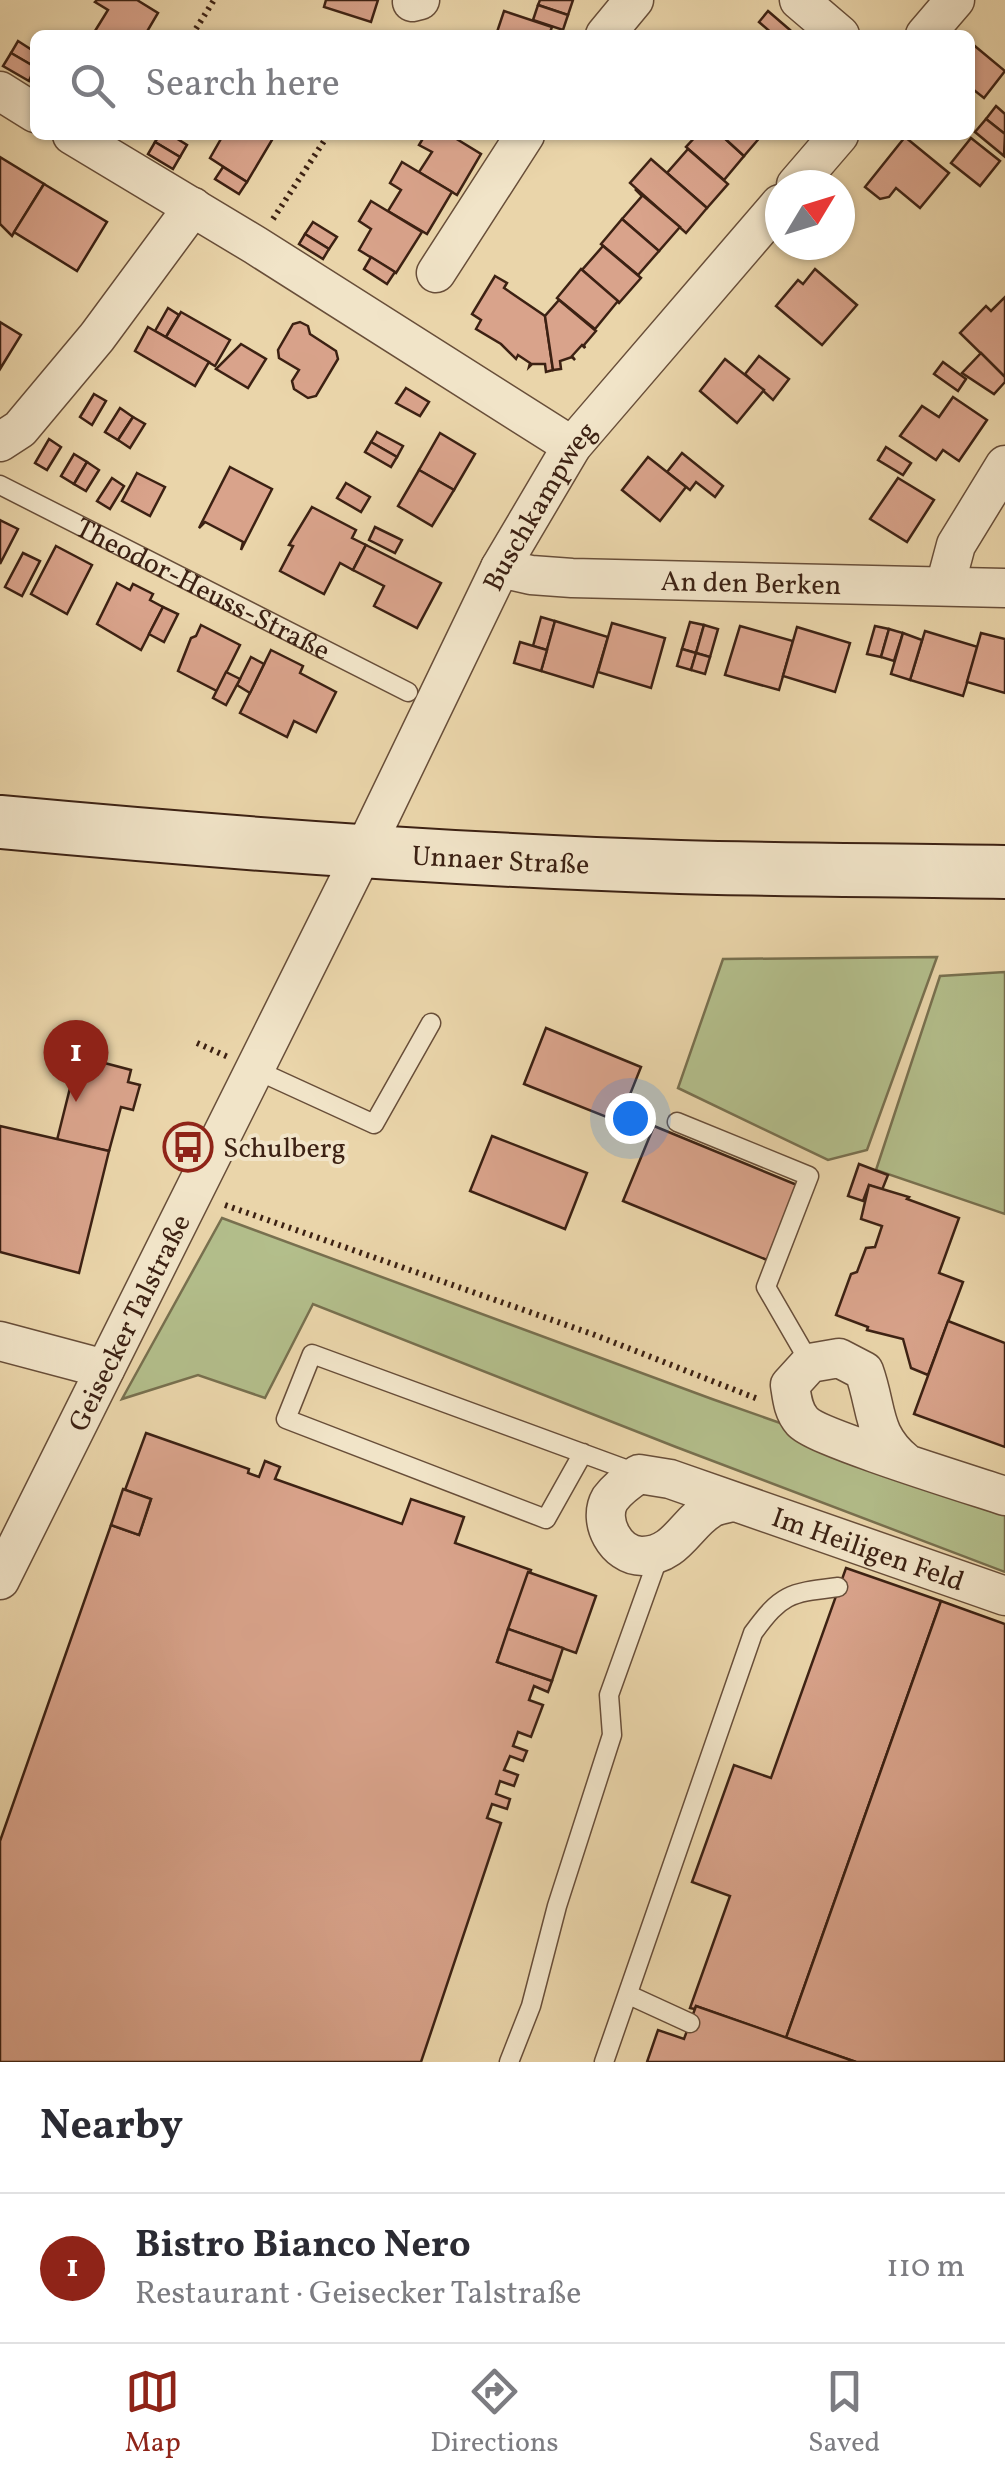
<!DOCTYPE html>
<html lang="en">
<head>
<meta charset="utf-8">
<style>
	body { margin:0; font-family:Vollkorn,serif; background:#f2f2f3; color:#2b2b33 }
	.compass { position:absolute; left:765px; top:170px; width:90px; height:90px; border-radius:50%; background:#fff; box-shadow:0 2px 8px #0004; rotate:52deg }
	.you { position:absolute; left:630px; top:1118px; width:35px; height:35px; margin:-25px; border:8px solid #fff; border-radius:50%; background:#1a73e8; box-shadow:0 0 0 15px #1a73e833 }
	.badge { display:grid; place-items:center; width:65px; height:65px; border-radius:50%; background:#8f2418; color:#fff; font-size:32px; font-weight:700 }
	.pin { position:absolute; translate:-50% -82px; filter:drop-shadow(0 2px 5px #0008) }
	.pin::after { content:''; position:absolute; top:52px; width:35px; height:30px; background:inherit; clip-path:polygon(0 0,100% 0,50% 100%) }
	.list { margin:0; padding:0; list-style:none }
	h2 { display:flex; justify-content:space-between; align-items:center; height:130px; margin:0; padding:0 40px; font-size:42px }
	h2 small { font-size:32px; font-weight:400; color:#7c7c81 }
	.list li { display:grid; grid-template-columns:65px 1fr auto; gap:30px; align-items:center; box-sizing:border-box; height:150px; padding:0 40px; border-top:2px solid #e1e1e2 }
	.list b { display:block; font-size:38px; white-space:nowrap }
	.list p { margin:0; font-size:32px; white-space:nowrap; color:#7c7c81 }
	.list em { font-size:32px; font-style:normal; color:#7c7c81 }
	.icon { flex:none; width:55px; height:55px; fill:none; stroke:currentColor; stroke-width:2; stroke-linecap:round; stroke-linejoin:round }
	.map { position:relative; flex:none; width:1005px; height:2062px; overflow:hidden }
	.search { position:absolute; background:#fff; box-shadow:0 2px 8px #0004; left:30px; right:30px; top:30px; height:110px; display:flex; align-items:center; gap:25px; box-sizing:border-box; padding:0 35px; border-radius:15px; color:#7c7c81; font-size:38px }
	.sheet { height:280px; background:#fff }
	nav { display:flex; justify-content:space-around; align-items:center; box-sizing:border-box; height:140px; border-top:2px solid #e1e1e2; background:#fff; font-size:28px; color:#7c7c81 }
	nav a { display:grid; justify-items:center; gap:5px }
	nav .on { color:#8f2418 }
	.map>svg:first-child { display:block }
</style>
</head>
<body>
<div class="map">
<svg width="1005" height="2062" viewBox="0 0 1005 2062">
	<rect width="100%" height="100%" fill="#ead5aa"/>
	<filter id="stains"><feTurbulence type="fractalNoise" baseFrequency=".002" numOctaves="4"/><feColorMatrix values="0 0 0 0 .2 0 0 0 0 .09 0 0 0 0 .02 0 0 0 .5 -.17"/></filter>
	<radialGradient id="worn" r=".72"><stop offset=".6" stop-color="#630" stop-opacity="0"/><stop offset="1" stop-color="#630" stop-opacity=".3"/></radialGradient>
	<!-- green -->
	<g fill="#b3be8b" stroke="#78704f" stroke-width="2.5">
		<polygon points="937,957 867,1150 828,1160 678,1088 723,959"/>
		<polygon points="1005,972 1005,1214 876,1170 940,976"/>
		<polygon points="222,1218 712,1399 1005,1502 1005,1572 676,1447 313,1304 265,1398 198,1375 122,1399"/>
	</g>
	<!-- building -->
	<g fill="#d9a38b" stroke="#3c2113" stroke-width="2.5">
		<polygon points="97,0 137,0 158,13 145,35 101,35 95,31 108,10 95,2"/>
		<polygon points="326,0 378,0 371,22 324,7"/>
		<polygon points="540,0 573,0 568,15 538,5"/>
		<polygon points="538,5 568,15 563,30 533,20"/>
		<polygon points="504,11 552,27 549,35 496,35"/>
		<polygon points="768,11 790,30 786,35 774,35 759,22"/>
		<polygon points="18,41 35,52 35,67 11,53"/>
		<polygon points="970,42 1005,71 984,98 970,87"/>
		<polygon points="11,53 35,67 29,81 3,66"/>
		<polygon points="996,106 1005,114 1005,134 986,119"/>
		<polygon points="986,119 1005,134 1004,156 975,132"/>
		<polygon points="160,135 171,135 187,145 180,157 155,142"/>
		<polygon points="218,135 264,135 272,140 247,182 210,158 222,137"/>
		<polygon points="425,135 450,135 481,154 457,195 419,172 432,152 419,145"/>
		<polygon points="697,135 721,135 744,156 724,180 686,147"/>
		<polygon points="721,135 762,135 744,156"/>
		<polygon points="905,137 949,173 920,208 896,188 889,197 880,199 865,187"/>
		<polygon points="971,138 1000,161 980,186 951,163"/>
		<polygon points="155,142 180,157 173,169 148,154"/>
		<polygon points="688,149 728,184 707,208 667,173"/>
		<polygon points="0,157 44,184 12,236 0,224"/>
		<polygon points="651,159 707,208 686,233 630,183"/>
		<polygon points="402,162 452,192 427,234 388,211 401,190 390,183"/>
		<polygon points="223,167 247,182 239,194 215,179"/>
		<polygon points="44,184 107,222 77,271 14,232"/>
		<polygon points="635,189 680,227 659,251 622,219 642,196"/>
		<polygon points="371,201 422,232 396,273 359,250 371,229 359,221"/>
		<polygon points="622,219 659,251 638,275 601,244"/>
		<polygon points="313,222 337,237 329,249 305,234"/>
		<polygon points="305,234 329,249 323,259 299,244"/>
		<polygon points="603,246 641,278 619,303 582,270"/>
		<polygon points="371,257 395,272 387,284 364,269"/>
		<polygon points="581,269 618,301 595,329 557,298"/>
		<polygon points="815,269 857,305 822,345 776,306 798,280 803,284"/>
		<polygon points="495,276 507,283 504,288 545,316 553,370 546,372 545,364 532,364 529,367 530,363 518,355 516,359 501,344 476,329 481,320 472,314"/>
		<polygon points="1005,297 1005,377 960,333 986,306 991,311"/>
		<polygon points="559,300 596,331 584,345 585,348 582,345 572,356 575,360 572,357 560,361 561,369 553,370 545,316"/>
		<polygon points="168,308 179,315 166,337 155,331"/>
		<polygon points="181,312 230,340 215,366 166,337"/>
		<polygon points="0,322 21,335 0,369"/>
		<polygon points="300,322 308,326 310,334 336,351 338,359 316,396 308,398 294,389 292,381 299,370 279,358 278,350 293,324"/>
		<polygon points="148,327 209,362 195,386 135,351"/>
		<polygon points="241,344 266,359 248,388 216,369"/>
		<polygon points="981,353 1005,377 1005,382 994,394 962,373"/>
		<polygon points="759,356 789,379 773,400 745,374"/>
		<polygon points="725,359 764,390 737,423 700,391"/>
		<polygon points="943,362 966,379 958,391 934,374"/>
		<polygon points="406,388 429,402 420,416 396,403"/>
		<polygon points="94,394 106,401 92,425 80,417"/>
		<polygon points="953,397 987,420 959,461 943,450 936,460 900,436 922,406 939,417"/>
		<polygon points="120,408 133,417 118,440 105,432"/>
		<polygon points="133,417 145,424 130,448 118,440"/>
		<polygon points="377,432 403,446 397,457 371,442"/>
		<polygon points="440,433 475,454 454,490 419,470"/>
		<polygon points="49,439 61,447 47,470 35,463"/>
		<polygon points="371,442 397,457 391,467 365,452"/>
		<polygon points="886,447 911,463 903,475 878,460"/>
		<polygon points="682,453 723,486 715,497 696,482 690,490 667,472"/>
		<polygon points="74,454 87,462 74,484 61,476"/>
		<polygon points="648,457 686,487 660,521 622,490"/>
		<polygon points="87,462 99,470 86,491 74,484"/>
		<polygon points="230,467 272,489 241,550 243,542 205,522 199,528"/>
		<polygon points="419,470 454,490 432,526 398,506"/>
		<polygon points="137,473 165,487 150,516 122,501"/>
		<polygon points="112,478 124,486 110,509 97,501"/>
		<polygon points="898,478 934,500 907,542 870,519"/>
		<polygon points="346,483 370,497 361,512 337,498"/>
		<polygon points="312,507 356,530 352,538 366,545 353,570 340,563 324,594 280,571 293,546 289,545"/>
		<polygon points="0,520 18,529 0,564"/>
		<polygon points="375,527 402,540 395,553 369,540"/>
		<polygon points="366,545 441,583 417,628 374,606 384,586 353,570"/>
		<polygon points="56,546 92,565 67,614 31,594"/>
		<polygon points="23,553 40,561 22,596 5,587"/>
		<polygon points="117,583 130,590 133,584 153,594 150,600 163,607 141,650 97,624"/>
		<polygon points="163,607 178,614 164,642 149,634"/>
		<polygon points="541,617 555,621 547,650 533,646"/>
		<polygon points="555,621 608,637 593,687 541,671"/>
		<polygon points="690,622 704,625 696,653 682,649"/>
		<polygon points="612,623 665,638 651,688 598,672"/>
		<polygon points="201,625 240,645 217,691 178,671 191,638 196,636"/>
		<polygon points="704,625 718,629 710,657 696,653"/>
		<polygon points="740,626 793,641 779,690 725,675"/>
		<polygon points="875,626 889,629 881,657 867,654"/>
		<polygon points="797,627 850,643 835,692 783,676"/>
		<polygon points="889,629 903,633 894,661 881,657"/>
		<polygon points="925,631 978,647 963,696 910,680"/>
		<polygon points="903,633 922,640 910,680 891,674"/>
		<polygon points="981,633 1005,639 1005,693 967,682"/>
		<polygon points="520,642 547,650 541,671 514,663"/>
		<polygon points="682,649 696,653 691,670 677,666"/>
		<polygon points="271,650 303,666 300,673 336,692 316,732 294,721 287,737 240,713"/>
		<polygon points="696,653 710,657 705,674 691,670"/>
		<polygon points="251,657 264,664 250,693 237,685"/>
		<polygon points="226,672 240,679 226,705 213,698"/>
		<polygon points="546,1028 641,1067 619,1122 524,1084"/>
		<polygon points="78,1056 131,1070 128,1082 140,1085 133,1110 121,1107 109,1151 57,1140"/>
		<polygon points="0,1126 109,1151 79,1273 0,1252"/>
		<polygon points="654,1126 797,1185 767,1260 623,1201"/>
		<polygon points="492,1136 587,1173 565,1229 470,1191"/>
		<polygon points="859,1164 888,1175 882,1190 869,1185 863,1201 848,1196"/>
		<polygon points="869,1185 909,1197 907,1199 959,1218 939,1273 963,1282 928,1375 911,1368 903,1339 867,1330 868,1327 836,1315 851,1274 857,1272 866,1248 875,1247 882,1226 861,1219"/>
		<polygon points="948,1321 1005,1343 1005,1447 914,1414"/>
		<polygon points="146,1433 249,1469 248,1473 259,1477 265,1461 280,1467 275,1479 402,1524 411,1499 464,1517 455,1543 531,1570 497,1662 552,1681 548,1692 534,1686 529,1700 543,1705 531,1737 518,1732 513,1746 527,1751 523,1761 510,1756 504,1770 518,1775 514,1786 500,1781 496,1794 510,1799 507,1809 492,1804 487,1818 501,1823 421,2062 0,2062 0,1841 111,1525 139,1535 151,1499 125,1490"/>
		<polygon points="123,1489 151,1499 139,1535 111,1525"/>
		<polygon points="846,1568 941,1601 786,2038 696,2006 695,2009 690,2008 730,1896 692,1882 734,1765 771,1778"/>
		<polygon points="528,1572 596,1596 576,1653 508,1629"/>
		<polygon points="941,1601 1005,1624 1005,2062 856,2062 786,2038"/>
		<polygon points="508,1629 563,1648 552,1681 497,1662"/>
		<polygon points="696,2006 856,2062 647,2062 658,2030 684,2039"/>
	</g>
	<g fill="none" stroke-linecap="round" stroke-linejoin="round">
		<!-- lane casing -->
		<g stroke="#684e39" stroke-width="21">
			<g id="lane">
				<path id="s1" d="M 0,485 L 408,692"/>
				<polyline points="254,1069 374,1124 431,1023"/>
				<polyline points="677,1122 809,1176 766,1287 810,1363"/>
				<polyline points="583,1453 546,1519 286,1419 312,1354 639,1474"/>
				<polyline points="629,1995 690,2023"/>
				<polyline points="509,2062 531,2006 557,1906 612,1735 609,1695 660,1553"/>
				<path d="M 604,2062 L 753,1633 C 782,1593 790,1593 838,1587"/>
			</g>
		</g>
		<!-- street casing -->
		<g stroke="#684e39" stroke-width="41">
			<g id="street">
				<polyline points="799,0 840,35"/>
				<polyline points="412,2 420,0"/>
				<polyline points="605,35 634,0"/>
				<polyline points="925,35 955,0"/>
				<polyline points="0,91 35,113"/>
				<polyline points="72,135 255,245 572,446"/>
				<polyline points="796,185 839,135"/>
				<polyline points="436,273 525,135"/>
				<polyline points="0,442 20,429 97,337 193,207"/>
				<path id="s2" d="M 500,568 L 531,575 L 572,578 L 1005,588"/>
				<polyline points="945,586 956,545 1005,465"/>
				<polyline points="0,1341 105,1369"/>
				<path d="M 905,1462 C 871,1434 878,1410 864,1371 L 839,1358 L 810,1363 L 790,1385 C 792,1398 793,1411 802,1421 C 815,1437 975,1486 1005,1496"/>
				<path id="s3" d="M 732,1502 C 726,1504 716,1505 710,1509 C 686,1523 676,1556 642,1556 C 616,1556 597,1521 610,1499 C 618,1488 628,1481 639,1474 L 670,1479 L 1005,1596"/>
				<path id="s4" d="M 0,1580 L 363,852 L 500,568 L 572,446 L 780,204"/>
			</g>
		</g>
		<!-- secondary casing -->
		<g stroke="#3c2113" stroke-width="56">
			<g id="secondary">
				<path id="s5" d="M 0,822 C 226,843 453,860 680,867 C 788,870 897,870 1005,872"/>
			</g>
		</g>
		<!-- path -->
		<g stroke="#3c2113" stroke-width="6" stroke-dasharray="2.5 5" stroke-linecap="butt">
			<polyline points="192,35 214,0"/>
			<polyline points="273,219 328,135"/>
			<polyline points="197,1043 228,1057"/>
			<polyline points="225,1205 595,1335 758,1399"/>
		</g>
		<!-- lane -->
		<use href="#lane" stroke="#f1e4c8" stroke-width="18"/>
		<!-- street -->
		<use href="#street" stroke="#f1e4c8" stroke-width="38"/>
		<!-- secondary -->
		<use href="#secondary" stroke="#f1e4c8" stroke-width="52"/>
	</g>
	<!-- icons -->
	<defs>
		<g id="bus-ring" transform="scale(2.5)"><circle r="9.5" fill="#f1e4c8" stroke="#8f2418" stroke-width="1.5"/><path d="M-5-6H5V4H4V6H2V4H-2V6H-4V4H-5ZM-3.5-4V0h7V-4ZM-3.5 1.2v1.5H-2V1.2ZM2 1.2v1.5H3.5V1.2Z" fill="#8f2418"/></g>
	</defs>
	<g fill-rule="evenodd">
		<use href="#bus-ring" x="188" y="1147"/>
	</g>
	<g text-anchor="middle" stroke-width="8" stroke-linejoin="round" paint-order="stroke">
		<!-- street labels -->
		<g font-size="28" fill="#3c2113" stroke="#f1e4c8">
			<text dy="10" stroke="none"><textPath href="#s4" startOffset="1202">Buschkampweg</textPath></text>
			<text dy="10" stroke="none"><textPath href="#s2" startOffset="252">An den Berken</textPath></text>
			<text dy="10" stroke="none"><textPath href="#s1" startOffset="228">Theodor-Heuss-Straße</textPath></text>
			<text dy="10" stroke="none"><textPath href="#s5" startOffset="502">Unnaer Straße</textPath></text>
			<text dy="10" stroke="none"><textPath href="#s4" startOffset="288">Geisecker Talstraße</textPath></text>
			<text dy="10" stroke="none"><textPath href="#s3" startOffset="465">Im Heiligen Feld</textPath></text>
		</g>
		<!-- poi labels -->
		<g font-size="28" fill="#3c2113" stroke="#f1e4c8" text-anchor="start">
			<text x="223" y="1157">Schulberg</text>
		</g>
	</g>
	<rect width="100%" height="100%" filter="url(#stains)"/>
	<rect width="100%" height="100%" fill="url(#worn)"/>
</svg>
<svg class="compass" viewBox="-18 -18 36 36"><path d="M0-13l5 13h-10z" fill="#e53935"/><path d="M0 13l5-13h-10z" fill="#7c7c81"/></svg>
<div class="you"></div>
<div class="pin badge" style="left:76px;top:1102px">1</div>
<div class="search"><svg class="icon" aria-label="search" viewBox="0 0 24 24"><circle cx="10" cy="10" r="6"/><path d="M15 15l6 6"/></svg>Search here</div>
</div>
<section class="sheet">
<h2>Nearby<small></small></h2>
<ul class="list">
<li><span class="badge">1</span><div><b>Bistro Bianco Nero</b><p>Restaurant · Geisecker Talstraße</p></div><em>110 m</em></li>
</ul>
</section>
<nav>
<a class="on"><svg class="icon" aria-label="map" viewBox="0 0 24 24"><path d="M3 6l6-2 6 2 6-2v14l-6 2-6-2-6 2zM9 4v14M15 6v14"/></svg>Map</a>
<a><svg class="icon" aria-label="directions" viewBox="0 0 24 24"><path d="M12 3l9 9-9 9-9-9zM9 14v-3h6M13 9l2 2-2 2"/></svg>Directions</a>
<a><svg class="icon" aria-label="saved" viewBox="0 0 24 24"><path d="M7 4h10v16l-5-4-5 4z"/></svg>Saved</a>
</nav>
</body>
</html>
